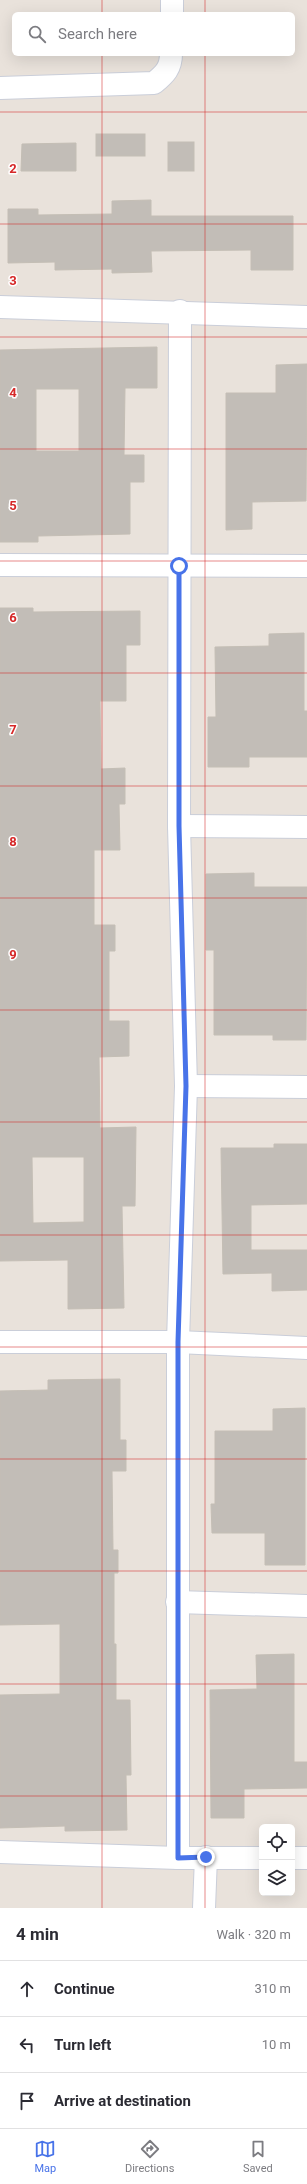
<!DOCTYPE html>
<html lang="en">
<head>
<meta charset="utf-8">
<style>
	body { margin:0; font-family:Roboto,sans-serif; background:#f2f2f3; color:#2b2b33 }
	.controls { position:absolute; right:12px; bottom:12px; display:grid; overflow:hidden; border-radius:6px; box-shadow:0 4px 16px #0002 }
	.controls button { width:36px; height:36px; display:grid; place-items:center; padding:0; border:0; border-bottom:1px solid #e1e1e2; background:#fff; color:#2b2b33; font:20px sans-serif }
	.stop { position:absolute; width:12px; height:12px; margin:-9px; border:3px solid #4873e9; border-radius:50%; background:#fff }
	.stop.end { background:#4873e9; border-color:#fff; box-shadow:0 1px 4px #0008 }
	.list { margin:0; padding:0; list-style:none }
	h2 { display:flex; justify-content:space-between; align-items:center; height:52px; margin:0; padding:0 16px; font-size:17px }
	h2 small { font-size:13px; font-weight:400; color:#7c7c81 }
	.list li { display:grid; grid-template-columns:26px 1fr auto; gap:12px; align-items:center; box-sizing:border-box; height:56px; padding:0 16px; border-top:1px solid #e1e1e2 }
	.list b { display:block; font-size:15px; white-space:nowrap }
	.list em { font-size:13px; font-style:normal; color:#7c7c81 }
	.icon { flex:none; width:22px; height:22px; fill:none; stroke:currentColor; stroke-width:2; stroke-linecap:round; stroke-linejoin:round }
	.map { position:relative; flex:none; width:307px; height:1908px; overflow:hidden }
	.search { position:absolute; background:#fff; box-shadow:0 4px 16px #0002; left:12px; right:12px; top:12px; height:44px; display:flex; align-items:center; gap:10px; box-sizing:border-box; padding:0 14px; border-radius:6px; color:#7c7c81; font-size:15px }
	.sheet { height:220px; background:#fff }
	nav { display:flex; justify-content:space-around; align-items:center; box-sizing:border-box; height:56px; border-top:1px solid #e1e1e2; background:#fff; font-size:11px; color:#7c7c81 }
	nav a { display:grid; justify-items:center; gap:2px }
	nav .on { color:#4873e9 }
	.map>svg:first-child { display:block }
</style>
</head>
<body>
<div class="map">
<svg width="307" height="1908" viewBox="0 0 307 1908">
	<rect width="100%" height="100%" fill="#e9e2db"/>
	<!-- building -->
	<g fill="#c2bdb7" stroke="#c4beb5" fill-rule="evenodd">
		<rect x="96" y="134" width="49" height="22"/>
		<rect x="168" y="142" width="26" height="29"/>
		<polygon points="76,143 76,171 21,171 22,144"/>
		<polygon points="151,200 151,216 293,216 293,270 251,270 251,250 151,251 152,272 112,273 112,269 55,270 55,262 8,263 8,209 38,209 38,215 112,214 112,201"/>
		<path d="M 157,347 L 157,388 L 125,388 L 124,455 L 144,455 L 144,482 L 130,482 L 130,534 L 38,536 L 38,542 L 0,542 L 0,350 ZM 36,389 L 79,389 L 79,451 L 36,451 Z"/>
		<polygon points="307,364 306,501 252,502 252,529 226,530 226,393 276,393 276,365"/>
		<path d="M 0,608 L 33,608 L 33,612 L 140,611 L 140,645 L 126,645 L 126,701 L 100,701 L 101,769 L 125,768 L 125,804 L 119,804 L 120,850 L 94,850 L 94,925 L 115,925 L 115,951 L 109,951 L 109,1021 L 129,1021 L 129,1056 L 99,1057 L 100,1128 L 136,1127 L 135,1206 L 122,1206 L 124,1308 L 68,1309 L 68,1260 L 0,1261 ZM 32,1157 L 84,1157 L 84,1222 L 33,1223 Z"/>
		<polygon points="304,633 304,711 307,711 307,757 249,757 249,767 208,767 208,717 216,717 215,647 269,646 269,634"/>
		<polygon points="254,873 254,887 307,887 306,1040 273,1040 273,1035 214,1035 214,950 206,950 206,874"/>
		<polygon points="274,1144 307,1144 307,1204 251,1205 251,1250 307,1250 307,1290 272,1291 272,1273 223,1274 221,1148 274,1148"/>
		<polygon points="120,1379 120,1440 126,1440 126,1471 112,1471 113,1550 118,1550 118,1573 114,1573 114,1644 116,1644 116,1700 130,1700 131,1775 126,1775 127,1830 65,1831 65,1826 0,1828 0,1695 60,1694 60,1624 0,1625 0,1391 48,1390 48,1380"/>
		<polygon points="305,1408 305,1565 265,1565 265,1533 212,1533 211,1504 215,1504 215,1431 273,1431 273,1409"/>
		<polygon points="294,1654 294,1762 307,1762 307,1788 244,1789 244,1818 211,1818 210,1690 257,1689 256,1655"/>
	</g>
	<g fill="none" stroke-linecap="round" stroke-linejoin="round">
		<!-- street casing -->
		<g stroke="#caced9" stroke-width="24">
			<g id="street">
				<polyline points="172,14 172,0"/>
				<path d="M 0,88 L 154,83 C 165,74 171,68 171,54"/>
				<polyline points="0,307 307,317"/>
				<polyline points="0,565 307,566"/>
				<polyline points="179,826 307,827"/>
				<polyline points="186,1086 307,1087"/>
				<polyline points="0,1342 178,1342 307,1348"/>
				<polyline points="177,1602 307,1606"/>
				<polyline points="0,1852 178,1858 262,1858"/>
				<polyline points="178,1858 178,1342 186,1086 179,826 180,311"/>
				<polyline points="292,1858 307,1858"/>
				<polyline points="204,1908 206,1857"/>
			</g>
		</g>
		<!-- street -->
		<use href="#street" stroke="#fff" stroke-width="22"/>
	</g>
	<g fill="none" stroke-linecap="round" stroke-linejoin="round">
		<!-- route -->
		<polyline stroke="#4873e9" stroke-width="5" points="179,566 179,826 186,1086 178,1342 178,1858 206,1857"/>
	</g>
	<!-- grid -->
	<path fill="none" stroke="#d62828" stroke-width="1" stroke-opacity="0.55" d="M 102,0 L 102,14M 205,0 L 205,14M 102,54 L 102,1908M 205,54 L 205,1908M 0,112 L 307,112M 0,224 L 307,224M 0,337 L 307,337M 0,449 L 307,449M 0,561 L 307,561M 0,673 L 307,673M 0,786 L 307,786M 0,898 L 307,898M 0,1010 L 307,1010M 0,1122 L 307,1122M 0,1235 L 307,1235M 0,1347 L 307,1347M 0,1459 L 307,1459M 0,1571 L 307,1571M 0,1684 L 307,1684M 0,1796 L 307,1796"/>
	<g font-size="13" text-anchor="middle" font-weight="bold" fill="#d62828" stroke="#fff" stroke-width="3" stroke-linejoin="round" paint-order="stroke">
		<text x="13" y="173">2</text>
		<text x="13" y="285">3</text>
		<text x="13" y="397">4</text>
		<text x="13" y="510">5</text>
		<text x="13" y="622">6</text>
		<text x="13" y="734">7</text>
		<text x="13" y="846">8</text>
		<text x="13" y="959">9</text>
	</g>
</svg>
<div class="controls">
<button><svg class="icon" aria-label="locate" viewBox="0 0 24 24"><circle cx="12" cy="12" r="6"/><path d="M12 2v4M12 18v4M2 12h4M18 12h4"/></svg></button>
<button><svg class="icon" aria-label="layers" viewBox="0 0 24 24"><path d="M12 4l9 5-9 5-9-5zM3 14l9 5 9-5"/></svg></button>
</div>
<div class="stop" style="left:179px;top:566px"></div>
<div class="stop end" style="left:206px;top:1857px"></div>
<div class="search"><svg class="icon" aria-label="search" viewBox="0 0 24 24"><circle cx="10" cy="10" r="6"/><path d="M15 15l6 6"/></svg>Search here</div>
</div>
<section class="sheet">
<h2>4 min<small>Walk · 320 m</small></h2>
<ul class="list">
<li><svg class="icon" aria-label="ahead" viewBox="0 0 24 24"><path d="M12 20V5M6 11l6-6 6 6"/></svg><div><b>Continue</b></div><em>310 m</em></li>
<li><svg class="icon" aria-label="left" viewBox="0 0 24 24"><path d="M17 20v-9H6M10 6l-5 5 5 5"/></svg><div><b>Turn left</b></div><em>10 m</em></li>
<li><svg class="icon" aria-label="arrive" viewBox="0 0 24 24"><path d="M6 21V4h12l-3 4 3 4H6"/></svg><div><b>Arrive at destination</b></div></li>
</ul>
</section>
<nav>
<a class="on"><svg class="icon" aria-label="map" viewBox="0 0 24 24"><path d="M3 6l6-2 6 2 6-2v14l-6 2-6-2-6 2zM9 4v14M15 6v14"/></svg>Map</a>
<a><svg class="icon" aria-label="directions" viewBox="0 0 24 24"><path d="M12 3l9 9-9 9-9-9zM9 14v-3h6M13 9l2 2-2 2"/></svg>Directions</a>
<a><svg class="icon" aria-label="saved" viewBox="0 0 24 24"><path d="M7 4h10v16l-5-4-5 4z"/></svg>Saved</a>
</nav>
</body>
</html>
